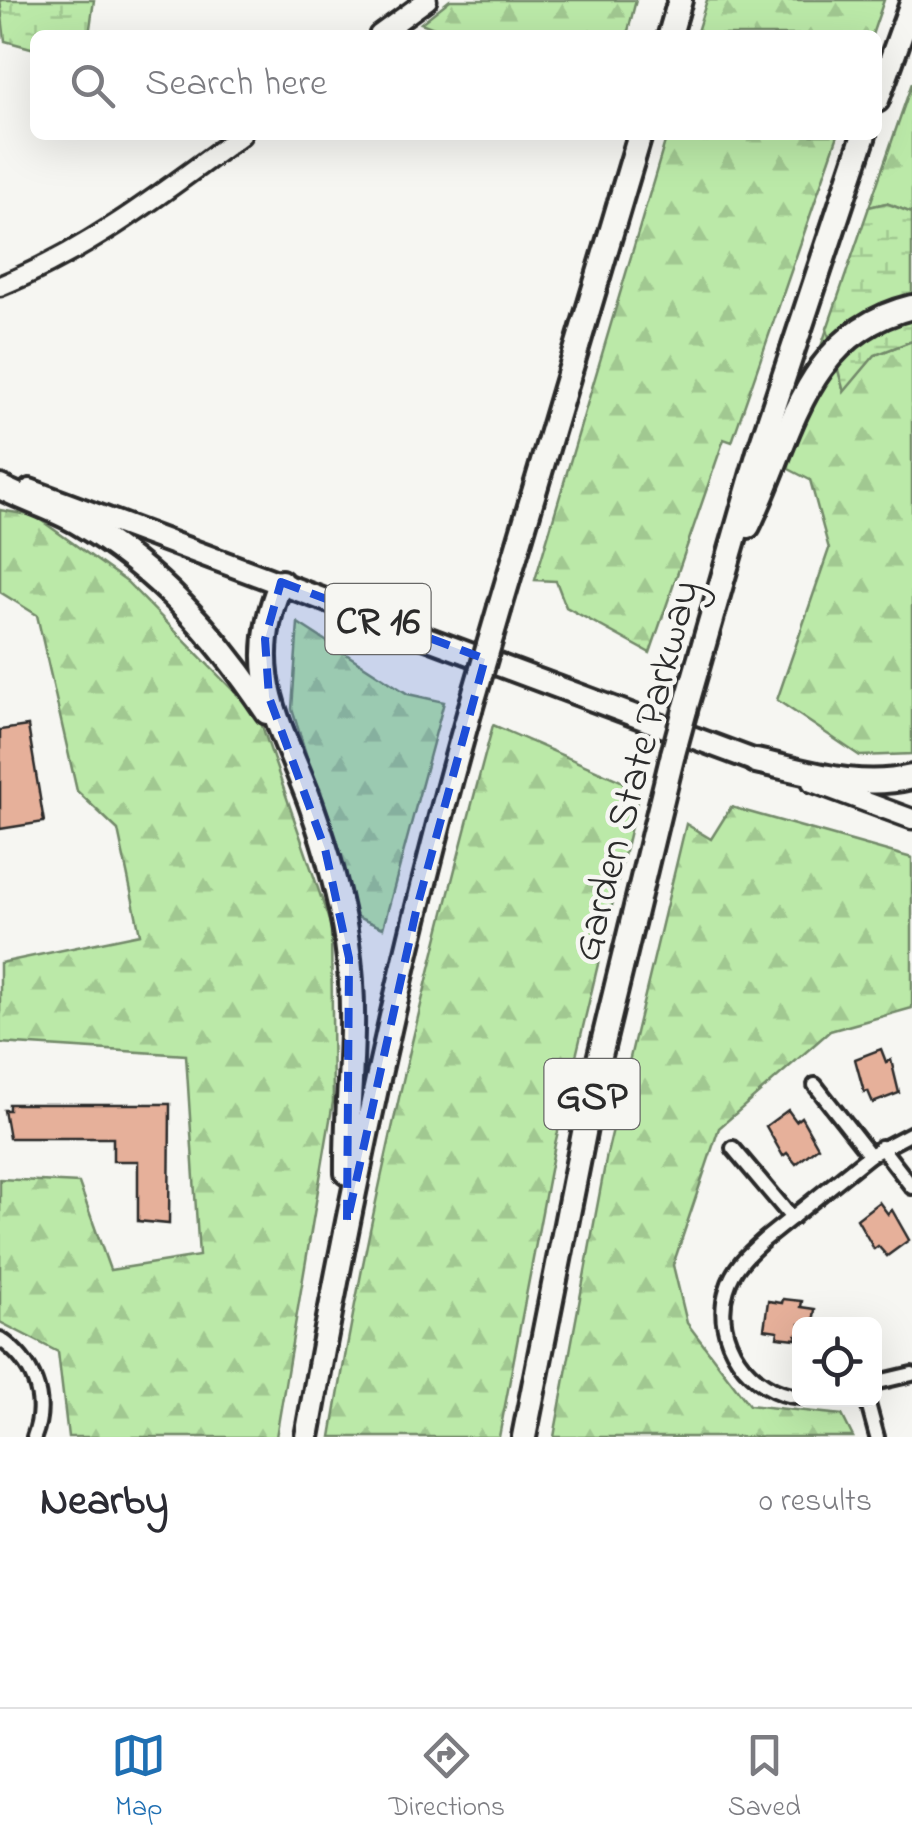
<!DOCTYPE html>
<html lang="en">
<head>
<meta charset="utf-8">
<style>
	body { margin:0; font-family:"Indie Flower",sans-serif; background:#f2f2f3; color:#2b2b33 }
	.controls { position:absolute; right:30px; bottom:30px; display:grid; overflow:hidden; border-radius:15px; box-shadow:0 10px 40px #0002 }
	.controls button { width:90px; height:90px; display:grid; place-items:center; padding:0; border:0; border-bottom:2px solid #e1e1e2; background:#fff; color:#2b2b33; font:50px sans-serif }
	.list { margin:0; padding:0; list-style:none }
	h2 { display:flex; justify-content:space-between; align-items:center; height:130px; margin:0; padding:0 40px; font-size:42px }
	h2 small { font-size:32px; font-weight:400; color:#7c7c81 }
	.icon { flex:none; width:55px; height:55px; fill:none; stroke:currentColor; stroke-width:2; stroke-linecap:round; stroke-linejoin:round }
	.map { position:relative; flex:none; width:912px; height:1437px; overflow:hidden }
	.search { position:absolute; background:#fff; box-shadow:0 10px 40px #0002; left:30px; right:30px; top:30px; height:110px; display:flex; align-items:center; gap:25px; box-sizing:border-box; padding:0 35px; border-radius:15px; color:#7c7c81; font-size:38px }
	.sheet { height:270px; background:#fff }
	nav { display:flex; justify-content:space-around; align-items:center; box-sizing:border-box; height:140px; border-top:2px solid #e1e1e2; background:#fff; font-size:28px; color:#7c7c81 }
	nav a { display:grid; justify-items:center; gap:5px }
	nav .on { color:#1f6fb2 }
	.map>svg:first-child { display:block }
</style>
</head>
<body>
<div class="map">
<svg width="912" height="1437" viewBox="0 0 912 1437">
	<defs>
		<pattern id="forest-firs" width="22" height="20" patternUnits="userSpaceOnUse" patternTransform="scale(2.5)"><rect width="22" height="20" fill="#bbe9a8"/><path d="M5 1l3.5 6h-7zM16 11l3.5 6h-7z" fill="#a1c891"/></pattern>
		<pattern id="wetland-marsh" width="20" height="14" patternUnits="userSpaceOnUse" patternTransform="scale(2.5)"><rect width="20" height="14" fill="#bbe9a8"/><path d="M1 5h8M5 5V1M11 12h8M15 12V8" fill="none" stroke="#a1c891"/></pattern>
	</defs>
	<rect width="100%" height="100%" fill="#f6f6f2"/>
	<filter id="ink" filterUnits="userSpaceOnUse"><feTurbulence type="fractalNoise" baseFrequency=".01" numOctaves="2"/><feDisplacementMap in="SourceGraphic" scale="20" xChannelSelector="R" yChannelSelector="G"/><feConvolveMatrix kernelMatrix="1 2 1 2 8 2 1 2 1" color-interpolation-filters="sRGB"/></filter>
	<g filter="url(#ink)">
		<!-- forest -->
		<g fill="url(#forest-firs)" stroke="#738a6a" stroke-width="2.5">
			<polygon points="450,0 636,0 627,35 452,35 421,23"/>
			<polygon points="707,0 884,0 872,35 696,35"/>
			<polygon points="912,83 912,213 886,203 869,207"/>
			<polygon points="667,135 838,135 732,442 724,439 650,653 566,607 556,581 535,580"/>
			<polygon points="827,329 844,391 875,355 912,341 912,754 860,756 777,700 829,549 810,480 781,465"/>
			<polygon points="0,510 35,516 127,582 259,717 331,926 333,1102 276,1437 68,1437 58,1352 0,1322 0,1179 79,1183 110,1270 199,1256 186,1055 0,1043 0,963 140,934 118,830 77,791 37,615 0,592"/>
			<polygon points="298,623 408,694 444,702 383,928 357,917 292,709"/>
			<path d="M 493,725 L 619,780 L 639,793 L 555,1144 L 499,1437 L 331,1437 C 371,1197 430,959 493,725 Z"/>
			<polygon points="731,807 912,858 912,1008 830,1031 719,1128 673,1265 687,1323 749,1405 842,1415 853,1437 554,1437 607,1154 686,824 711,839"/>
		</g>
		<!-- wetland -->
		<g fill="url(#wetland-marsh)" stroke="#738a6a" stroke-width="2.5">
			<polygon points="0,0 94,0 89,35 35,35 35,49 5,41"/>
			<polygon points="886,203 912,213 912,341 875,355 844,392 827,329 869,207"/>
		</g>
		<!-- building -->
		<g fill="#e6b09a" stroke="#2b2b2b" stroke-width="2.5">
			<polygon points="28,726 44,822 0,829 0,730"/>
			<polygon points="881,1049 886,1062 891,1060 899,1093 873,1103 868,1091 864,1092 855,1059"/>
			<polygon points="9,1104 170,1104 169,1224 138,1221 138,1161 113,1161 113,1138 9,1138 4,1110 9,1110"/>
			<polygon points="788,1110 796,1121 801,1117 818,1147 796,1164 787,1153 783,1156 766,1126"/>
			<polygon points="879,1202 888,1214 892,1210 909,1240 887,1256 878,1246 874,1249 857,1219"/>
			<polygon points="783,1299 802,1301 801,1307 815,1309 813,1324 800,1324 800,1335 796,1335 796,1339 777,1337 778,1331 764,1329 768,1301 782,1303"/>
		</g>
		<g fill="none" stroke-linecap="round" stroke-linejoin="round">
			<!-- street casing -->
			<g stroke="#2b2b2b" stroke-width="20">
				<g id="street">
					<polyline points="815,1085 870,1155"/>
					<polyline points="881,1147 912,1187"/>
					<polyline points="733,1148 792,1218"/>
					<path d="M 0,1339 C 33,1362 49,1398 34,1437"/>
					<polyline points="874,1383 912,1374"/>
					<path d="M 800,1397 C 749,1392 711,1338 727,1289 C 733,1268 748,1254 764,1240 L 870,1155 L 912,1133"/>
					<polyline points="867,1400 877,1437"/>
				</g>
			</g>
			<!-- secondary casing -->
			<g stroke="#2b2b2b" stroke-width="25">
				<g id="secondary">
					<polyline points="379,35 427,0"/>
					<path d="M 0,286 C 89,250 165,191 241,135"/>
					<polyline points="812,782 912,819"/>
				</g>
			</g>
			<!-- primary casing -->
			<g stroke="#2b2b2b" stroke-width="28">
				<polyline id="primary" points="30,490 756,761"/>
			</g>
			<!-- highway casing -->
			<g stroke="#2b2b2b" stroke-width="30">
				<g id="highway">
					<polyline points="670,35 680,0"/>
					<polyline points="877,100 912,3"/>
					<path d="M 0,487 C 25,500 53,508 77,522 C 158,569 216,636 267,712"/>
					<path d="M 748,526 C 791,440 802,334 912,307"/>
					<path d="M 281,582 C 243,672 280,721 310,802 C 326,847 340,895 347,943 C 359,1025 346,1093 347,1173"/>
					<polyline points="500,607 640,135"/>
					<polyline points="685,710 759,452 864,135"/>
					<path d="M 756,761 C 808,772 858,790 912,777"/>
					<path d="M 307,1437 C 351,1192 402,949 470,710"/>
					<polyline points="524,1437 596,1072 673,754"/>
				</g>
			</g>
			<!-- street -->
			<use href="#street" stroke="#f6f6f2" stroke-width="12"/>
			<!-- secondary -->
			<use href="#secondary" stroke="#f6f6f2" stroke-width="18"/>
			<!-- primary -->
			<use href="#primary" stroke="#f6f6f2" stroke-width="20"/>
			<!-- highway -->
			<use href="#highway" stroke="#f6f6f2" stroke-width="22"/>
			<!-- highway-bridge casing -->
			<g stroke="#2b2b2b" stroke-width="30" stroke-linecap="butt">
				<g id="highway-bridge">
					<polyline points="470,710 500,607"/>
					<polyline points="673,754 685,710"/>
				</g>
			</g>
			<!-- highway-bridge -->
			<use href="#highway-bridge" stroke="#f6f6f2" stroke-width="22"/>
		</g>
	</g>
	<!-- marked area -->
	<path fill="#1d4ed8" fill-opacity="0.2" stroke="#1d4ed8" stroke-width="8" stroke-dasharray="20 12" stroke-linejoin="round" d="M 281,582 L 485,659 L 417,907 L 347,1222 L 349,958 L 325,849 L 269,697 L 265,639 Z"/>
	<g text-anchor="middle" stroke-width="9" stroke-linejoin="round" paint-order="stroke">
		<!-- shield labels -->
		<g fill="#f6f6f2" stroke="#686867" stroke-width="2.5">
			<rect x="325.5" y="584" width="105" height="70" rx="8"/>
			<rect x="544.5" y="1059" width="95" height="70" rx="8"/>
		</g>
		<g font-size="40" font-weight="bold" fill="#2b2b2b">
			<text x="378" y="633">CR 16</text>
			<text x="592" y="1108">GSP</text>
		</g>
		<!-- street labels -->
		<g font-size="42" fill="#2b2b2b" stroke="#f6f6f2">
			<text transform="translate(633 770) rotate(-75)" y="15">Garden State Parkway</text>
		</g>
	</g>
</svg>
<div class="controls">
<button><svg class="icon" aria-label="locate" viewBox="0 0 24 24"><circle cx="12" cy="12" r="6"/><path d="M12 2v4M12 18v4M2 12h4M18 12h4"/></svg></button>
</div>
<div class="search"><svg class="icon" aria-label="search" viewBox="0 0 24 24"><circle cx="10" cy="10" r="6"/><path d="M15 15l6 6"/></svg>Search here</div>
</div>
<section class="sheet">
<h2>Nearby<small>0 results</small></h2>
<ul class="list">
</ul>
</section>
<nav>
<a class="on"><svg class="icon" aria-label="map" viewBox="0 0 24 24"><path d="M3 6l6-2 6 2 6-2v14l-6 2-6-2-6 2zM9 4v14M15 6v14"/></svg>Map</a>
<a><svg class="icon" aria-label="directions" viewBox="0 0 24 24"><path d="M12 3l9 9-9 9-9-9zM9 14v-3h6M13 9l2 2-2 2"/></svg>Directions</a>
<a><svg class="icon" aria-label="saved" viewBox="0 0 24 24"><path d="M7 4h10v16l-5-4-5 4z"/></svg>Saved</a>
</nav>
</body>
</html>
